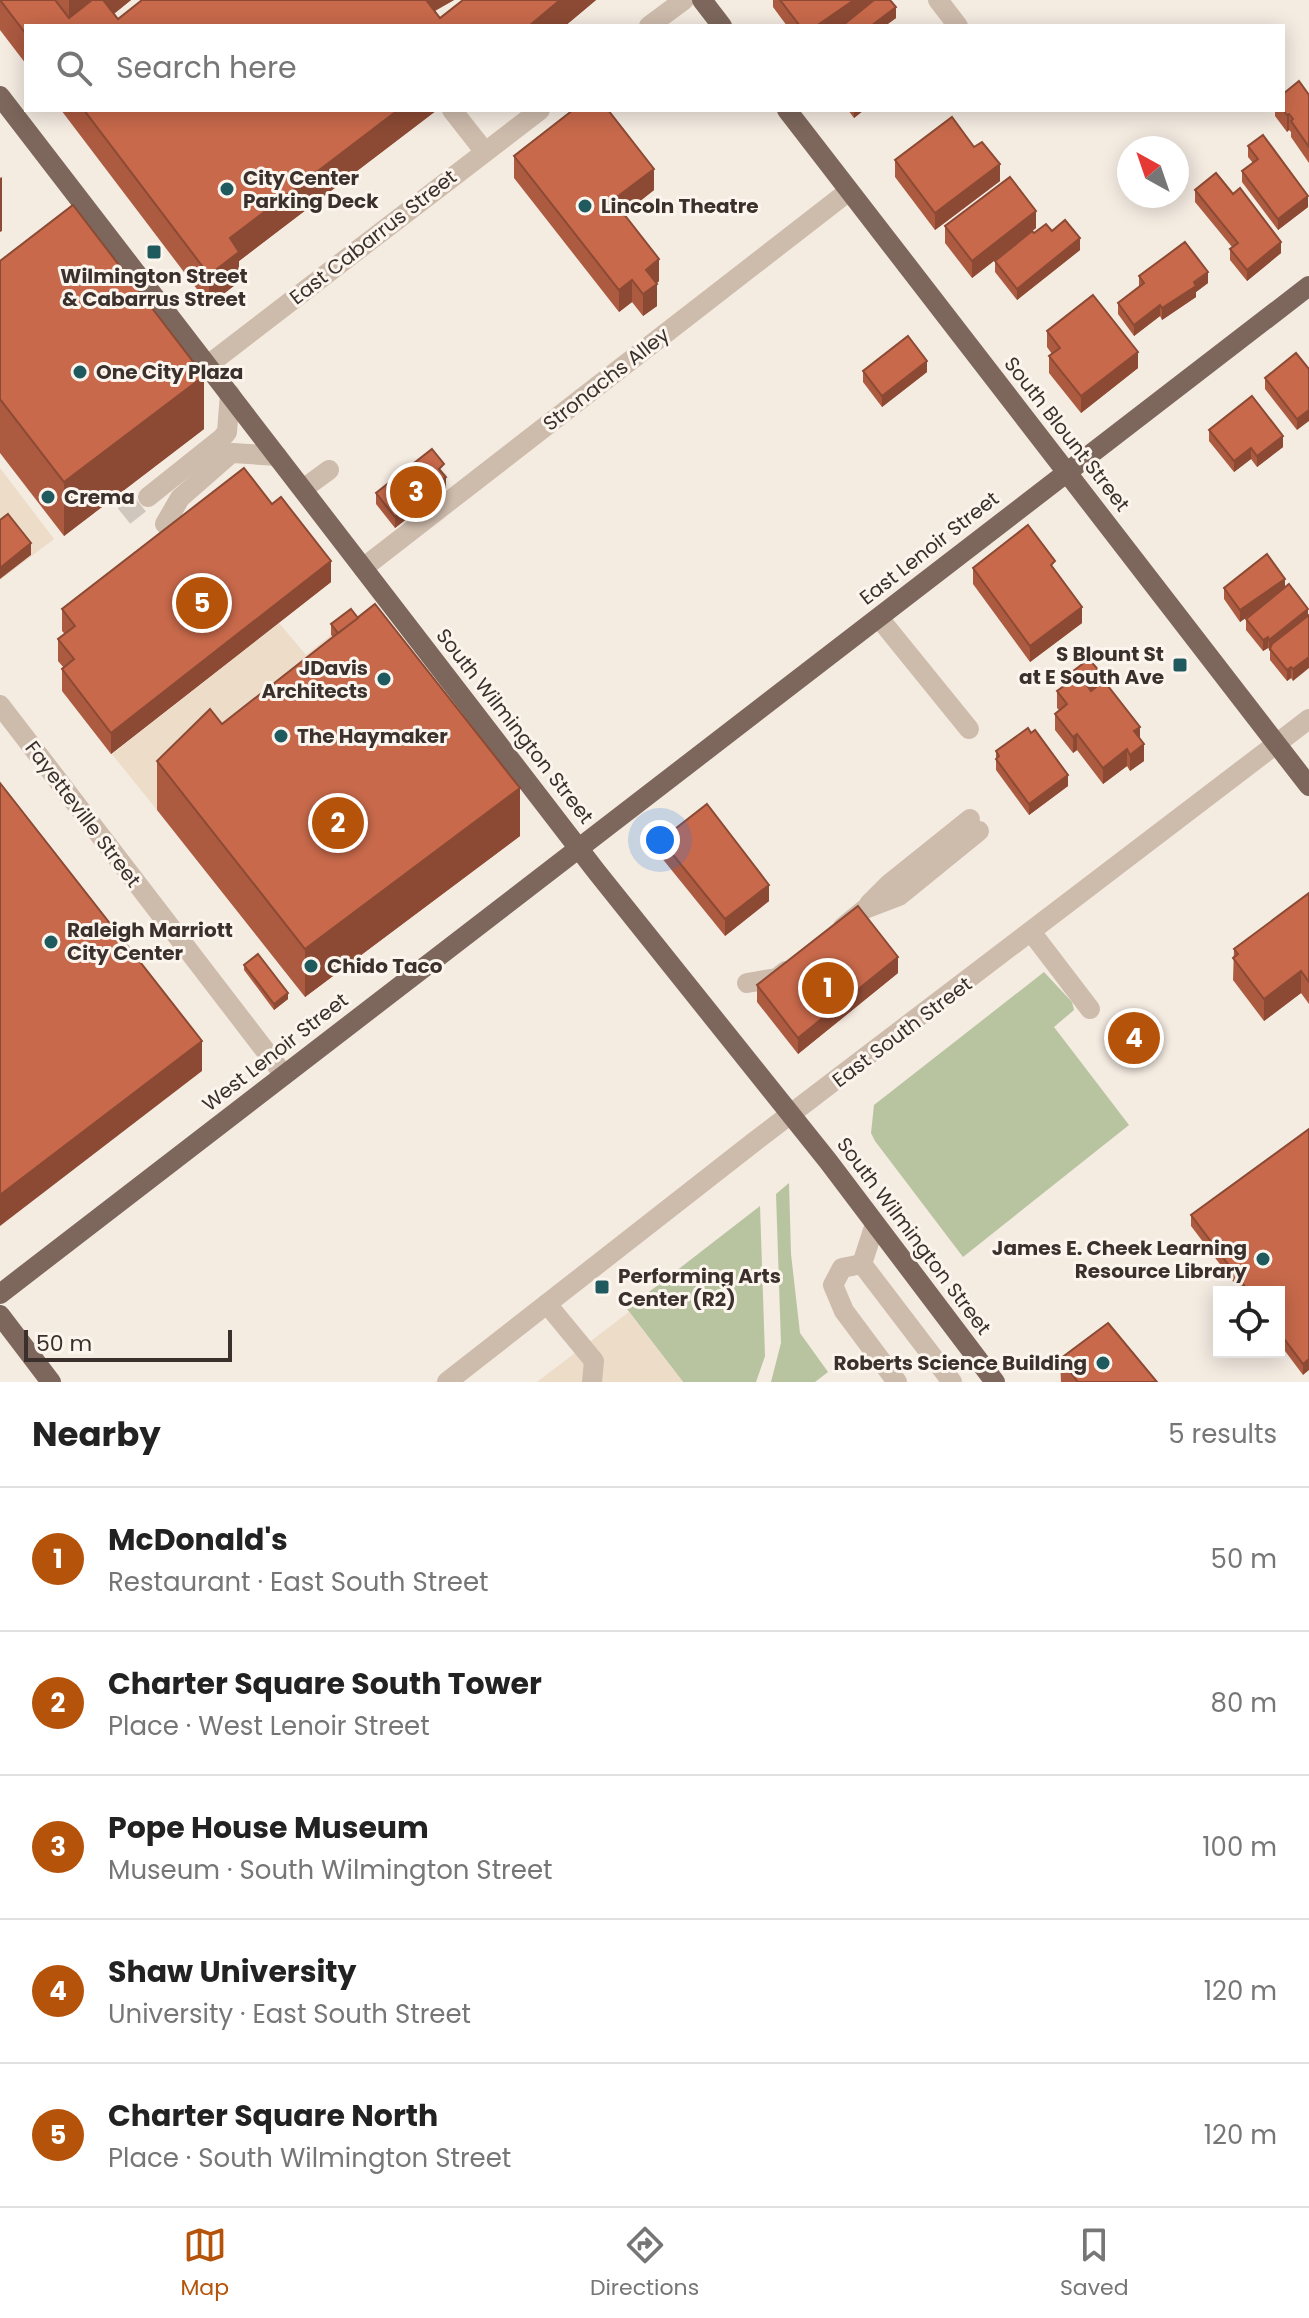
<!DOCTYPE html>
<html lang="en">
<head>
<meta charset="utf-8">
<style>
	body { margin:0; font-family:Poppins,sans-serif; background:#f2f2f2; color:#222 }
	.controls { position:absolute; right:24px; bottom:24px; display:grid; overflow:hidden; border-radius:0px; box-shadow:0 4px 20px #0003 }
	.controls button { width:72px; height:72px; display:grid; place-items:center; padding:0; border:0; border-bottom:2px solid #e0e0e0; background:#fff; color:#222; font:40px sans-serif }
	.compass { position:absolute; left:1117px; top:136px; width:72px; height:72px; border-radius:50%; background:#fff; box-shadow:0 4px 20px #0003; rotate:320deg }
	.scale { position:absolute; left:24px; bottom:20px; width:208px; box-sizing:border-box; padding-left:8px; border:4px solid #3b302b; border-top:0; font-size:22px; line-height:28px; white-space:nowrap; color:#3b302b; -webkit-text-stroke:6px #fbf5ee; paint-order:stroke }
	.you { position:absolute; left:660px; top:840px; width:28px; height:28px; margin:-20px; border:6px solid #fff; border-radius:50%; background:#1a73e8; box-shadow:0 0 0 12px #1a73e833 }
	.badge { display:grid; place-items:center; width:52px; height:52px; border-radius:50%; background:#b45309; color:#fff; font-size:26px; font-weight:700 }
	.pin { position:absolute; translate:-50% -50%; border:4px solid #fff; box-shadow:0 2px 8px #0006 }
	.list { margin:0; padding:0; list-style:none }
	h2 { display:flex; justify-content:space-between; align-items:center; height:104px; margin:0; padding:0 32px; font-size:34px }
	h2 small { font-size:26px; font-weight:400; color:#767676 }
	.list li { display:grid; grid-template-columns:52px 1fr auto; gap:24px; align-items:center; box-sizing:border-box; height:144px; padding:0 32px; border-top:2px solid #e0e0e0 }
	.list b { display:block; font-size:30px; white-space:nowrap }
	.list p { margin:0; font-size:26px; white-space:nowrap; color:#767676 }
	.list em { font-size:26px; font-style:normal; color:#767676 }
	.icon { flex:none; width:44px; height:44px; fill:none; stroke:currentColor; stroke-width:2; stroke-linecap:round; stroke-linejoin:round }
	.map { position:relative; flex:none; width:1309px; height:1382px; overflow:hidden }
	.search { position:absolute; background:#fff; box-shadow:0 4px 20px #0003; left:24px; right:24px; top:24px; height:88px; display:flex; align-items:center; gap:20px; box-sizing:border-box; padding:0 28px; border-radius:0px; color:#767676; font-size:30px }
	.sheet { height:824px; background:#fff }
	nav { display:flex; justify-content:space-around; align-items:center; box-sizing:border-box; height:112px; border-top:2px solid #e0e0e0; background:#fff; font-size:22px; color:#767676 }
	nav a { display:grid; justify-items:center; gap:4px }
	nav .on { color:#b45309 }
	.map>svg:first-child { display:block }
</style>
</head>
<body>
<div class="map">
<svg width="1309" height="1382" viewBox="0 0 1309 1382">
	<rect width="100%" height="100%" fill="#f4ebe1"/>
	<!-- green -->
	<g fill="#b8c4a0">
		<polygon points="1044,972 1072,1002 1074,1010 1054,1027 1129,1125 963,1257 875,1141 871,1133 874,1105"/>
		<polygon points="789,1183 791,1254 800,1333 828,1372 815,1382 771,1382 781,1343 776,1194"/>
		<polygon points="760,1206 765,1356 756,1382 683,1382 627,1309"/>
	</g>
	<!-- plaza -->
	<g fill="#ecdcc8">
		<polygon points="0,468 54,539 0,580"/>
		<polygon points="279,623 306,655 331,635 356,667 157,810 112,754"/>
		<polygon points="629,1312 683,1382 537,1382"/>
	</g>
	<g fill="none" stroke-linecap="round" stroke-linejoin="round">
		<!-- minor-tunnel -->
		<polyline stroke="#cfc6bd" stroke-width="20" stroke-dasharray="20 10" stroke-linecap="butt" points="124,516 148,497"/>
		<!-- minor -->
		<g stroke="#cdbbac" stroke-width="20">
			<polyline points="938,0 958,26"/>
			<polyline points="649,26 684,0"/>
			<polyline points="452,110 485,152"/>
			<polyline points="208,365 540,110"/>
			<polyline points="303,489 329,470"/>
			<polyline points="148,497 222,438 227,432 230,394"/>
			<polyline points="165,524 180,498 228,456 233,453 277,456"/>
			<polyline points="363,568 849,191"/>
			<polyline points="879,618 969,729"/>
			<polyline points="0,705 284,1075"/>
			<polyline points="869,904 889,884 970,819"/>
			<polyline points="843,927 865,909 899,896 979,831"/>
			<polyline points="1032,933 1090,1009"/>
			<polyline points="747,983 777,978 786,971"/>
			<polyline points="875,1224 862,1264 952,1382"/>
			<polyline points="862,1264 842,1268 833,1285 844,1311 897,1382"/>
			<polyline points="547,1304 594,1361 592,1382"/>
			<polyline points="447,1382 754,1142 1309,719"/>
		</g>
		<!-- major -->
		<g stroke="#7d675c" stroke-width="20">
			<polyline points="702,0 722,26"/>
			<polyline points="0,96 596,871 828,1161 995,1382"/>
			<polyline points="787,110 1309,786"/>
			<polyline points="0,1294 1309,286"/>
			<polyline points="0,1315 51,1382"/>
		</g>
	</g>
	<!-- wall -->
	<g fill="#ac5a40">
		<polygon points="0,0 131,0 114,14 118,19 142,0 454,0 435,11 440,18 463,0 596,0 565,26 26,26 26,64 0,30"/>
		<polygon points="773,0 890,0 896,18 885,26 842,26 849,20 841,26 787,26 773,7"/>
		<polygon points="1309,95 1309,163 1291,137 1291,132 1289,130 1287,132 1275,116 1275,110 1283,110"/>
		<polygon points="61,110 437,110 239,261 239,282 209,305"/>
		<polygon points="848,110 864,110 854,118"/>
		<polygon points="1248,146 1308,207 1278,230 1242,182 1242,171 1253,163 1248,157"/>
		<polygon points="514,156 654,190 624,214 659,281 656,284 657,306 643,316 632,302 619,312 514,178"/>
		<polygon points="895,160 1000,181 935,230 895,177"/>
		<polygon points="1195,190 1281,253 1247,281 1230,260 1230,249 1232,247 1195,202"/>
		<polygon points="945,226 1036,228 972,278 945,243"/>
		<polygon points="1052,231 1080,250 1017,300 995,272 995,261"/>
		<polygon points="0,261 204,429 64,536 0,453"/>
		<polygon points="1139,276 1208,283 1196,292 1196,297 1162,320 1160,316 1134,336 1118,314 1118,303 1139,287"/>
		<polygon points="1047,331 1138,368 1081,413 1049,373 1049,356 1052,354 1047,347"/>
		<polygon points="1309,369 1297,430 1265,389 1265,378"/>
		<polygon points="863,371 927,372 882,407 863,382"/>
		<polygon points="1209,430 1283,447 1257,467 1251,459 1234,472 1209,441"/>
		<polygon points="446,488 395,528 376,504 376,493"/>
		<polygon points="973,568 1055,571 1082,623 1030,662 973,584"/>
		<polygon points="331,582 111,754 62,691 62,669 64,668 58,661 58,639 65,634 62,631 62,609"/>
		<polygon points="1285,587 1308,609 1293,681 1291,678 1287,681 1270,660 1270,650 1268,648 1263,651 1246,630 1246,619 1261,607 1240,622 1224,599 1224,588"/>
		<polygon points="331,624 520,836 305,997 157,810 157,761 222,724 333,637 331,635"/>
		<polygon points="1064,678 1100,684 1140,738 1144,761 1130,771 1127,766 1103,784 1077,750 1073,753 1055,730 1055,714 1059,710 1057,708 1057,691 1064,686"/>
		<polygon points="996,751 1068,786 1029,815 996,770"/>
		<polygon points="661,840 769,901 725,936 661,857"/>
		<polygon points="1309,893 1309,1004 1301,993 1264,1021 1233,980 1234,949"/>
		<polygon points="244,965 288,999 274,1010 244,970"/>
		<polygon points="898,973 798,1054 757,1002 757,985"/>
		<polygon points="1309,1129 1303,1375 1279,1343 1279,1292 1241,1292 1191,1226 1191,1215"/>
		<polygon points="1060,1359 1157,1382 1061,1382"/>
	</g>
	<!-- shaded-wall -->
	<g fill="#8c4a34">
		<polygon points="69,0 131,0 98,26 69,26"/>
		<polygon points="427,0 454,0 427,15"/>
		<polygon points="560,0 596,0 565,26 529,26"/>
		<polygon points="854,0 878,0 841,26 818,26"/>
		<polygon points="896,7 896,18 885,26 871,26"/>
		<polygon points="398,110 437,110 239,261 239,282 209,305 209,275 230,238"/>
		<polygon points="854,110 864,110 854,118"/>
		<polygon points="1289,114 1289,130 1287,132 1287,115"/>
		<polygon points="1000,164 1000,181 935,230 935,213"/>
		<polygon points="654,169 654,190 613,222 613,200"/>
		<polygon points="2,177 2,231 0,232 0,178"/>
		<polygon points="1308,196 1308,207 1278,230 1278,219"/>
		<polygon points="1036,211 1036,228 972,278 972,261"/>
		<polygon points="1080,238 1080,250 1017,300 1017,289"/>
		<polygon points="1281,242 1281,253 1247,281 1247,270"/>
		<polygon points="659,259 659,281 646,292 646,270"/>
		<polygon points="1208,272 1208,283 1196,292 1196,297 1162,320 1162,308"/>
		<polygon points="632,280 632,302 619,312 619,290"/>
		<polygon points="657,284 657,306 643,316 643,294"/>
		<polygon points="1160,305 1160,316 1134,336 1134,325"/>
		<polygon points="1138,352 1138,368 1081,413 1081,396"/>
		<polygon points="927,361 927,372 882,407 882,396"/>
		<polygon points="204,376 204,429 64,536 64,482"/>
		<polygon points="1309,410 1309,421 1297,430 1297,419"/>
		<polygon points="1283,436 1283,447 1257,467 1257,456"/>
		<polygon points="1251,448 1251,459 1234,472 1234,461"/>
		<polygon points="446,477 446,488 395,528 395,517"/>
		<polygon points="31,543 31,555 0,579 0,568"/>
		<polygon points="331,561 331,582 111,754 111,733"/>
		<polygon points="1285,579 1285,590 1240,622 1240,610"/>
		<polygon points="1082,607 1082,623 1030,662 1030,646"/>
		<polygon points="1308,609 1308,620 1269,651 1269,640"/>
		<polygon points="1268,637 1268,648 1263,651 1263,640"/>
		<polygon points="1309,657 1309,668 1293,681 1293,669"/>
		<polygon points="1291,667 1291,678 1287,681 1287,670"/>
		<polygon points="1100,672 1100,689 1085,700 1085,683"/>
		<polygon points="1140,727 1140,743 1134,731"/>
		<polygon points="1077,734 1077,750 1073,753 1073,737"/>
		<polygon points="1144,744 1144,761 1130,771 1130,755"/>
		<polygon points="1127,749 1127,766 1103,784 1103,768"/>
		<polygon points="1068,775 1068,786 1029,815 1029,804"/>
		<polygon points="520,788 520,836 305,997 305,949"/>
		<polygon points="769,885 769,901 725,936 725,919"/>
		<polygon points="898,957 898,973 798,1054 798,1038"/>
		<polygon points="1301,971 1301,993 1264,1021 1264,999"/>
		<polygon points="288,993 288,999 274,1010 274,1004"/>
		<polygon points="202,1041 202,1071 0,1226 0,1195"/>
		<polygon points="1309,1359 1309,1370 1303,1375 1303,1364"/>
	</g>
	<!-- building -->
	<g fill="#c8694b" stroke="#8c4a34" stroke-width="2">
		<polygon points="0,0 55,0 69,18 92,0 103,0 118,19 142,0 426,0 440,18 463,0 560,0 529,26 26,26 26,34"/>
		<polygon points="780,0 854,0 818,25 819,26 800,26"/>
		<polygon points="874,0 890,0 896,7 871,26 842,26"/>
		<polygon points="1299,81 1309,95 1309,147 1291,121 1293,119 1289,114 1287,115 1283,110 1283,94"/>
		<polygon points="84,110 398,110 230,238 239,252 209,275"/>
		<polygon points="573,110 608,110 654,169 613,200 659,259 646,270 657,284 643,294 632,280 619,290 514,156"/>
		<polygon points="952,117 974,147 982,142 1000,164 935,213 895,160"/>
		<polygon points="1263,135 1308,196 1278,219 1242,171 1258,159 1248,146"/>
		<polygon points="1216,173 1233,194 1240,188 1281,242 1247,270 1230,249 1238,243 1195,190"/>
		<polygon points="1010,177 1036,211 972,261 945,226"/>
		<polygon points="73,205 204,376 64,482 0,399 0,261"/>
		<polygon points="1065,220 1080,238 1017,289 995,261 1032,231 1034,233 1046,224 1052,231"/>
		<polygon points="1185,242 1208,272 1194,282 1196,286 1162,308 1160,305 1134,325 1118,303 1144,283 1139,276"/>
		<polygon points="1093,295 1138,352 1081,396 1049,356 1060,348 1047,331"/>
		<polygon points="908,336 927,361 882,396 863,371"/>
		<polygon points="1296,353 1309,369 1309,410 1297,419 1265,378"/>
		<polygon points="1252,396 1283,436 1257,456 1251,448 1234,461 1209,430"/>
		<polygon points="432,449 444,464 439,469 446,477 395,517 376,493"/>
		<polygon points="244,468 272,504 281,497 331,561 111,733 62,669 74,659 58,639 75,626 62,609"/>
		<polygon points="8,514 31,543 0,568 0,520"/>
		<polygon points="1028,525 1055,561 1051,565 1082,607 1030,646 973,568"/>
		<polygon points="1267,554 1285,579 1240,610 1224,588"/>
		<polygon points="1289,584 1308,609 1269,640 1268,637 1263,640 1246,619"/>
		<polygon points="375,604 520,788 305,949 157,761 210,709 222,724"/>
		<polygon points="351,609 358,618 338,633 331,624"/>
		<polygon points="1309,615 1309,657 1293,669 1291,667 1287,670 1270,649 1272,644"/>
		<polygon points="1089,659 1100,672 1085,683 1091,691 1104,681 1140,727 1134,731 1144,744 1130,755 1127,749 1103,768 1077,734 1073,737 1055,714 1067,704 1057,691 1068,683 1064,678"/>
		<polygon points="1028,728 1031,733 1035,730 1068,775 1029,804 996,759 999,756 996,751"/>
		<polygon points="0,783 202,1041 0,1195"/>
		<polygon points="707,804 769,885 725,919 661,840"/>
		<polygon points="1309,893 1309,982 1301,971 1264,999 1233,958 1238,954 1234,949"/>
		<polygon points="858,906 898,957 798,1038 757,985"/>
		<polygon points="258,954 288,993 274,1004 244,965"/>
		<polygon points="1309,1129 1309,1359 1303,1364 1279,1332 1279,1292 1249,1292 1191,1215"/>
		<polygon points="1108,1323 1157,1382 1078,1382 1060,1359"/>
	</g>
	<!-- markers -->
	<g fill="#1f5a5e" stroke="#fbf5ee" stroke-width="3">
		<circle cx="227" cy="189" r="8"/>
		<circle cx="585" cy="206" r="8"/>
		<rect x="146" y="244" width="16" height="16" rx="4"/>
		<circle cx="80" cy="372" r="8"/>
		<circle cx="48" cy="497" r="8"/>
		<rect x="1172" y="657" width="16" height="16" rx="4"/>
		<circle cx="384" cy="679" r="8"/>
		<circle cx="281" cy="736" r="8"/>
		<circle cx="51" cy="942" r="8"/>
		<circle cx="311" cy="966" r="8"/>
		<circle cx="1263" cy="1259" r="8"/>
		<rect x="594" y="1279" width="16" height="16" rx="4"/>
		<circle cx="1103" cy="1363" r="8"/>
	</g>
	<g text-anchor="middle" stroke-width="6" stroke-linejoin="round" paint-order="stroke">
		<!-- poi labels -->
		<g font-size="20" font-weight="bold" fill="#3b302b" stroke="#fbf5ee" text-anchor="start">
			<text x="243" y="185">City Center<tspan x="243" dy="23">Parking Deck</tspan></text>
			<text x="601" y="213">Lincoln Theatre</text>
			<text x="154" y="283" text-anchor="middle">Wilmington Street<tspan x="154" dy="23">&amp; Cabarrus Street</tspan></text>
			<text x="96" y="379">One City Plaza</text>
			<text x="64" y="504">Crema</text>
			<text x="1164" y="661" text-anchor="end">S Blount St<tspan x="1164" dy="23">at E South Ave</tspan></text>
			<text x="368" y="675" text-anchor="end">JDavis<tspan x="368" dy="23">Architects</tspan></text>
			<text x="297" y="743">The Haymaker</text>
			<text x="67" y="937">Raleigh Marriott<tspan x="67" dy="23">City Center</tspan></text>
			<text x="327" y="973">Chido Taco</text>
			<text x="1247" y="1255" text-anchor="end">James E. Cheek Learning<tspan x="1247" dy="23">Resource Library</tspan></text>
			<text x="618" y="1283">Performing Arts<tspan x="618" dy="23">Center (R2)</tspan></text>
			<text x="1087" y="1370" text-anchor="end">Roberts Science Building</text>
		</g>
		<!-- street labels -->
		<g font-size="20" fill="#3b302b" stroke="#fbf5ee">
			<text transform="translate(373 237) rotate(-38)" y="7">East Cabarrus Street</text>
			<text transform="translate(606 379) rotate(-38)" y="7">Stronachs Alley</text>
			<text transform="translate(1067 434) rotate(52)" y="7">South Blount Street</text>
			<text transform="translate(929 548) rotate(-38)" y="7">East Lenoir Street</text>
			<text transform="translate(515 726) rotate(52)" y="7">South Wilmington Street</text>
			<text transform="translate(83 814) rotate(53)" y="7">Fayetteville Street</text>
			<text transform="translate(902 1032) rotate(-37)" y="7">East South Street</text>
			<text transform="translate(275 1052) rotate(-38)" y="7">West Lenoir Street</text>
			<text transform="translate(914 1236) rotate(53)" y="7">South Wilmington Street</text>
		</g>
	</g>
</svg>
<div class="controls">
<button><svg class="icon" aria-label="locate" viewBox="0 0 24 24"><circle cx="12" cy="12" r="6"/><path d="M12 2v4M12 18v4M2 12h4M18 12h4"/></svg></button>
</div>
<svg class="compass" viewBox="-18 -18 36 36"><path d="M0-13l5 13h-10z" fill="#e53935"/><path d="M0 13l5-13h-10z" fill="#767676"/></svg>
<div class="scale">50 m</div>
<div class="you"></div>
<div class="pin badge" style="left:828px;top:988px">1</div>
<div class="pin badge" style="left:338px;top:823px">2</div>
<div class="pin badge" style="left:416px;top:492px">3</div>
<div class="pin badge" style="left:1134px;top:1038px">4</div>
<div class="pin badge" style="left:202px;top:603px">5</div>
<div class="search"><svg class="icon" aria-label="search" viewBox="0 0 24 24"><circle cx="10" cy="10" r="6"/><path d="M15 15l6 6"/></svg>Search here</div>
</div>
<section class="sheet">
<h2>Nearby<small>5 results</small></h2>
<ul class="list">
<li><span class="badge">1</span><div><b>McDonald's</b><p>Restaurant · East South Street</p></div><em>50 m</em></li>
<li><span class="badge">2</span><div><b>Charter Square South Tower</b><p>Place · West Lenoir Street</p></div><em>80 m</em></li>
<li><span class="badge">3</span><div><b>Pope House Museum</b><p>Museum · South Wilmington Street</p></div><em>100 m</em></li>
<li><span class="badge">4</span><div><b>Shaw University</b><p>University · East South Street</p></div><em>120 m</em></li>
<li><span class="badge">5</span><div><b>Charter Square North</b><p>Place · South Wilmington Street</p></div><em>120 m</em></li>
</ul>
</section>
<nav>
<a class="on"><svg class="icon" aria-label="map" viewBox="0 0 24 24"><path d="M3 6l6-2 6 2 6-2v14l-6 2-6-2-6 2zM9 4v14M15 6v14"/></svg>Map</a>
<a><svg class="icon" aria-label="directions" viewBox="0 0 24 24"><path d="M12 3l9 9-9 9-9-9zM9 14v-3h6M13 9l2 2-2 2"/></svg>Directions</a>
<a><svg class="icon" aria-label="saved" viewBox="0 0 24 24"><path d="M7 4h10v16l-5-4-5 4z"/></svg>Saved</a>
</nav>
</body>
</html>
